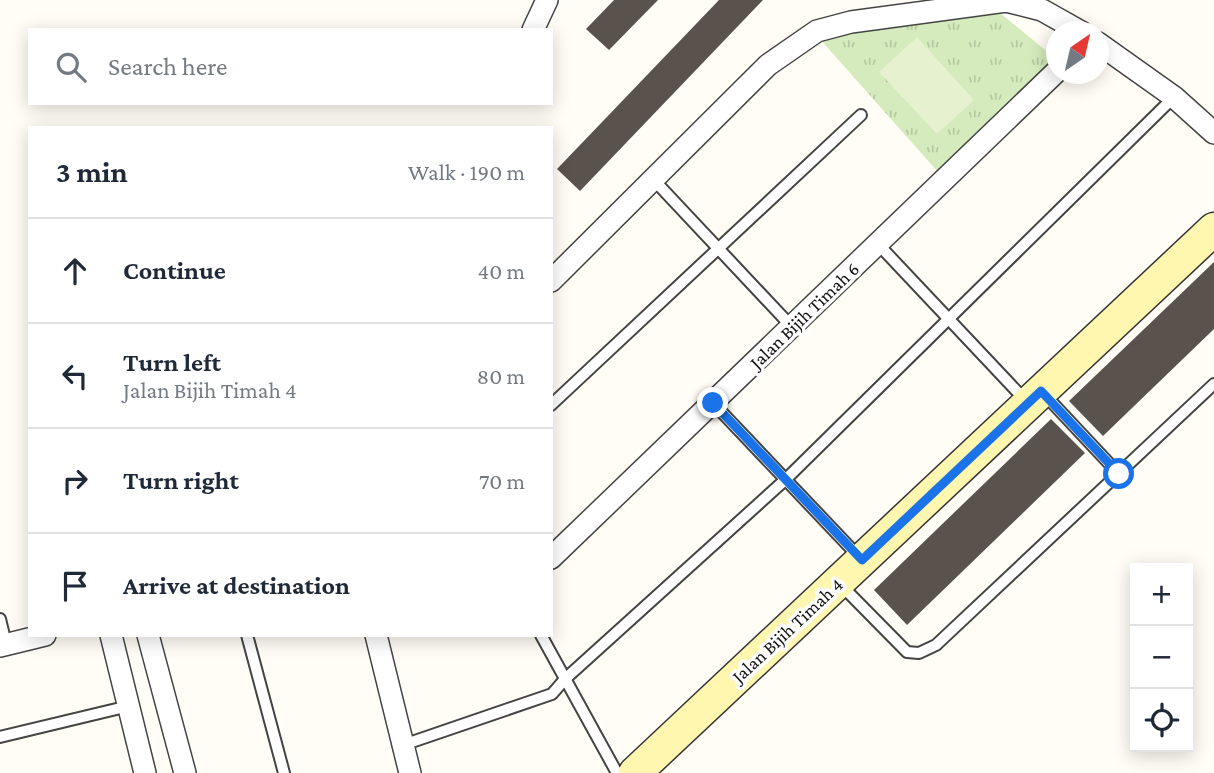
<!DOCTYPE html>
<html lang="en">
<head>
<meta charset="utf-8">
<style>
	body { margin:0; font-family:"Crimson Pro",serif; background:#f2f2f3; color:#1f2937 }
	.controls { position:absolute; right:21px; bottom:21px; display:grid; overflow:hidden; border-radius:0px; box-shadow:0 4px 18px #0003 }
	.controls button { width:63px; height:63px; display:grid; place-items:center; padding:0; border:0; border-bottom:2px solid #e0e1e3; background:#fff; color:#1f2937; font:35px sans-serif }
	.compass { position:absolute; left:1046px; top:21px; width:63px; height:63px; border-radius:50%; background:#fff; box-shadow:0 4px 18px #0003; rotate:34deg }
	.stop { position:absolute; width:21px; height:21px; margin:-16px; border:5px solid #1a73e8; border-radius:50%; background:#fff }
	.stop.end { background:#1a73e8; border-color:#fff; box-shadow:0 2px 7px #0008 }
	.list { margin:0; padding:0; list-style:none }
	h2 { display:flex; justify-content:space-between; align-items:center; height:91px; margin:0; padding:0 28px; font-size:30px }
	h2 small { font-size:23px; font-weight:400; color:#747a83 }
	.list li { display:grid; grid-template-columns:46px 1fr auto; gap:21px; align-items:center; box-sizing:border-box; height:105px; padding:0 28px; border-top:2px solid #e0e1e3 }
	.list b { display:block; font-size:26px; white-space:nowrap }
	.list p { margin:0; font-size:23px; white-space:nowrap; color:#747a83 }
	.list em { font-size:23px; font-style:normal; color:#747a83 }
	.icon { flex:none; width:38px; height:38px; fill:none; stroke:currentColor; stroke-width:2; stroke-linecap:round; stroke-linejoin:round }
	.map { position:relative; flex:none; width:1214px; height:773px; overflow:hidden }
	.search { position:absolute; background:#fff; box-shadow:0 4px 18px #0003; left:28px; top:28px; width:525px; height:77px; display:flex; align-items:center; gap:18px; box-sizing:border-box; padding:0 24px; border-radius:0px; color:#747a83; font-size:26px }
	.panel { position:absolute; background:#fff; box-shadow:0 4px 18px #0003; left:28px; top:126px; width:525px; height:511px; border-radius:0px }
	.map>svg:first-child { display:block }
</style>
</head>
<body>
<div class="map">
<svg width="1214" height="773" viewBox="0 0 1214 773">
	<defs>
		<pattern id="park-tufts" width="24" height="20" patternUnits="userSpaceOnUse" patternTransform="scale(1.75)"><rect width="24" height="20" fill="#d5ebbd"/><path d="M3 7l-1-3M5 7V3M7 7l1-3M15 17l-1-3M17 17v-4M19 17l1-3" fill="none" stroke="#b6c8a1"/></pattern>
	</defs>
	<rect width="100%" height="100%" fill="#fffdf5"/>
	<!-- park -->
	<polygon fill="url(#park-tufts)" points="994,8 1056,59 1056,64 938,172 819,38"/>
	<!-- pitch -->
	<polygon fill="#e6f2cf" points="917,37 974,100 937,134 879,72"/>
	<!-- building -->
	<g fill="#5a524d">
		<polygon points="614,0 658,0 609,50 586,29"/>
		<polygon points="719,0 763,0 580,191 557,169"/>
		<polygon points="1214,262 1214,329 1103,436 1069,401"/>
		<polygon points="1051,419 1085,453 907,625 874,590"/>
	</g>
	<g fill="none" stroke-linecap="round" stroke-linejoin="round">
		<!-- lane casing -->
		<g stroke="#444" stroke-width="14">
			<g id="lane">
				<polyline points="653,179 792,327"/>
				<polyline points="878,244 1026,401"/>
				<polyline points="1044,394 1119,474"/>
				<polyline points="713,403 860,558"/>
				<polyline points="551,405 861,115"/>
				<polyline points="840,584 907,652 919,653 936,645 1214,384"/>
				<polyline points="0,619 6,644"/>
				<polyline points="247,635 284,773"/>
				<polyline points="541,635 617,773"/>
				<polyline points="0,737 129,706"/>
				<polyline points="403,745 552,694 565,679 785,480 1174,97"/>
			</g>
		</g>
		<!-- street casing -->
		<g stroke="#444" stroke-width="24">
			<g id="street">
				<polyline points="533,30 547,0"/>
				<polyline points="1098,43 1174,97 1214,133"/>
				<polyline points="551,281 768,65 817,31 851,22 1006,1 1042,10 1081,32"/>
				<polyline points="551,558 1056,72"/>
				<polyline points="111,635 145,773"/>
				<polyline points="148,635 185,773"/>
				<polyline points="376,635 410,773"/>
				<polyline points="0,646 45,635"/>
			</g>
		</g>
		<!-- secondary casing -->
		<g stroke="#333" stroke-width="35">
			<polyline id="secondary" points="635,773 1214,229"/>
		</g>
		<!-- lane -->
		<use href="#lane" stroke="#fff" stroke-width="10"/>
		<!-- street -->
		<use href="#street" stroke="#fff" stroke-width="21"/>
		<!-- secondary -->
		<use href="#secondary" stroke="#fff6b0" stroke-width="32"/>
	</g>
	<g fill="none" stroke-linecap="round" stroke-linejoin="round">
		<!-- route -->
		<polyline stroke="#1a73e8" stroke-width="9" points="713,403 862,560 1041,391 1119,474"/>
	</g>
	<g text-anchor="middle" stroke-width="7" stroke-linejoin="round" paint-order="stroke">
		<!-- street labels -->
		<g font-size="19" fill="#111" stroke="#fff">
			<text transform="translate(804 315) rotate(-44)" y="7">Jalan Bijih Timah 6</text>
			<text transform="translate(787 630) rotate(-43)" y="7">Jalan Bijih Timah 4</text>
		</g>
	</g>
</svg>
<div class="controls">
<button>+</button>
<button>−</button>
<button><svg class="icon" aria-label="locate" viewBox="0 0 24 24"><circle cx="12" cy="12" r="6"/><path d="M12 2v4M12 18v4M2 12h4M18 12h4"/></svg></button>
</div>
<svg class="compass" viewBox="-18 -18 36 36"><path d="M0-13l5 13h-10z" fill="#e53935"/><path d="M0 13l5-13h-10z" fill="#747a83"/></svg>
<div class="stop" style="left:1119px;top:474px"></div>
<div class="stop end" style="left:713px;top:403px"></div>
<div class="search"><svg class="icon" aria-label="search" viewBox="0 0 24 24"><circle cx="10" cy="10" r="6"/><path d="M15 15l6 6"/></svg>Search here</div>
<section class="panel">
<h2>3 min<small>Walk · 190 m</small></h2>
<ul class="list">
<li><svg class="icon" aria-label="ahead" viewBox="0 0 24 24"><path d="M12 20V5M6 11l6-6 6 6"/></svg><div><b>Continue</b></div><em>40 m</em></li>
<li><svg class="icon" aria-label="left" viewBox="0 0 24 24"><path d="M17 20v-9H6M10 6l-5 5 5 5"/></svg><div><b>Turn left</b><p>Jalan Bijih Timah 4</p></div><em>80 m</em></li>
<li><svg class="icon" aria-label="right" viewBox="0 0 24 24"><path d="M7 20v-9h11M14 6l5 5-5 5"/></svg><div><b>Turn right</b></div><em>70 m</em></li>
<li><svg class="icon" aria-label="arrive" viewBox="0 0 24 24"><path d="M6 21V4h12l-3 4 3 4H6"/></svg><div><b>Arrive at destination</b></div></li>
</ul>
</section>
</div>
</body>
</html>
